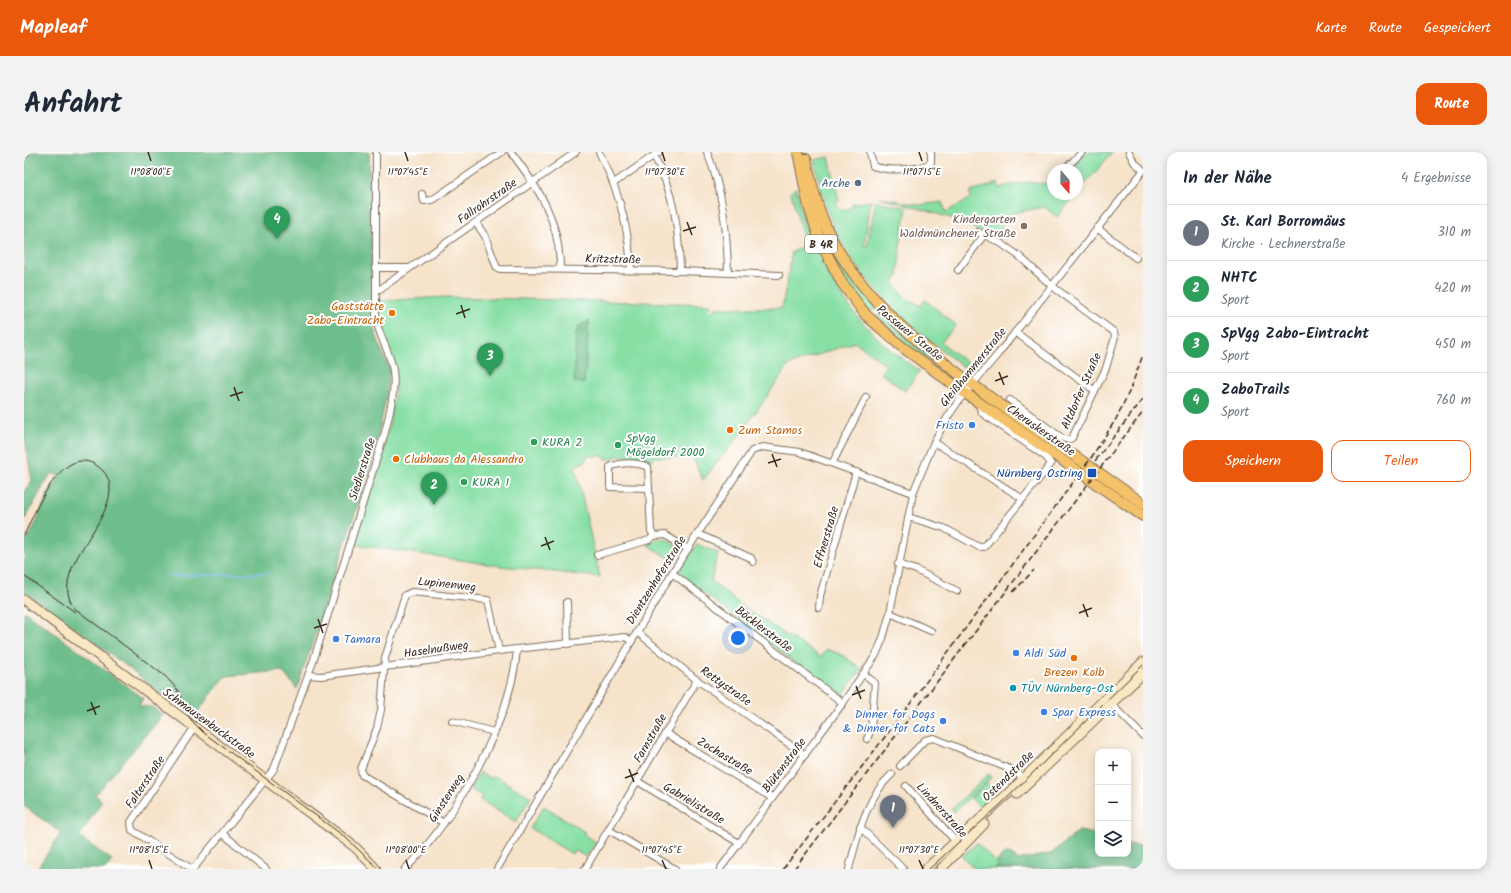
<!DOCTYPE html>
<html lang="de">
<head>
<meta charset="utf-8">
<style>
	body { margin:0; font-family:Kalam,sans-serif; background:#f2f2f3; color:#1f2937 }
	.controls { position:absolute; right:12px; bottom:12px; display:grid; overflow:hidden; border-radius:8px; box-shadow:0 2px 10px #0003 }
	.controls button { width:36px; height:36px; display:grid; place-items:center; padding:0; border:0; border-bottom:1px solid #e0e1e3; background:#fff; color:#1f2937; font:20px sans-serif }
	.compass { position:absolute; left:1023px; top:12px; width:36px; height:36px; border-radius:50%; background:#fff; box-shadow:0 2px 10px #0003; rotate:160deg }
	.you { position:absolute; left:714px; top:486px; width:14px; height:14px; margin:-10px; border:3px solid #fff; border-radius:50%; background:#1a73e8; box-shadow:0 0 0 6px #1a73e833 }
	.badge { display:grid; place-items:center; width:26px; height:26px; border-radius:50%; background:#ea580c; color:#fff; font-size:13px; font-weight:700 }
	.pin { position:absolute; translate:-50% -33px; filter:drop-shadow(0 1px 2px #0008) }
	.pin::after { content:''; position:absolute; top:21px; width:14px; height:12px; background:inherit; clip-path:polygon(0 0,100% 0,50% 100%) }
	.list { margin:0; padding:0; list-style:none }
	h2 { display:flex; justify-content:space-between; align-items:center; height:52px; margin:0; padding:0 16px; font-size:17px }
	h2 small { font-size:13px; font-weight:400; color:#747a83 }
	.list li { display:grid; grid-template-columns:26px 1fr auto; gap:12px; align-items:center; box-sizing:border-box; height:56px; padding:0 16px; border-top:1px solid #e0e1e3 }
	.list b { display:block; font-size:15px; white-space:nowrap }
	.list p { margin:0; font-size:13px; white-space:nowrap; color:#747a83 }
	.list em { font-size:13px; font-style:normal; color:#747a83 }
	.actions { display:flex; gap:8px; padding:12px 16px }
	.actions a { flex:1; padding:9px 0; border:1px solid #ea580c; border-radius:12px; text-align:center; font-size:14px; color:#ea580c }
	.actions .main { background:#ea580c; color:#fff }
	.icon { flex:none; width:22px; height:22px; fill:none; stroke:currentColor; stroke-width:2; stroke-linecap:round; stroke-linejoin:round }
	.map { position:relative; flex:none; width:1119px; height:717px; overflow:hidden; border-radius:12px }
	header { display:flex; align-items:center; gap:24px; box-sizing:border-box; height:56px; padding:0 20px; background:#ea580c; color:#fff }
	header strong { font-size:19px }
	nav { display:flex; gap:22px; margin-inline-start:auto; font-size:14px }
	.intro { display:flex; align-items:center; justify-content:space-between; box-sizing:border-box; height:96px; padding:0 24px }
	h1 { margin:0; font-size:28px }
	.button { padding:10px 18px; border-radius:12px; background:#ea580c; color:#fff; font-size:14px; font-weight:700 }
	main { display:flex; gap:24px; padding:0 24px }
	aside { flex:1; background:#fff; border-radius:12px; box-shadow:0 2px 10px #0003 }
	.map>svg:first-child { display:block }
</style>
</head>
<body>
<header>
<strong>Mapleaf</strong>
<nav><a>Karte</a><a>Route</a><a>Gespeichert</a></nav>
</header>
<div class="intro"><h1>Anfahrt</h1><a class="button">Route</a></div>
<main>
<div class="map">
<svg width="1119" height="717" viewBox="0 0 1119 717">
	<rect width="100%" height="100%" fill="#fff"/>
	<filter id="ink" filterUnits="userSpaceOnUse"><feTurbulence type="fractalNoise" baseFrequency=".025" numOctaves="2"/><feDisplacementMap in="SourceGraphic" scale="8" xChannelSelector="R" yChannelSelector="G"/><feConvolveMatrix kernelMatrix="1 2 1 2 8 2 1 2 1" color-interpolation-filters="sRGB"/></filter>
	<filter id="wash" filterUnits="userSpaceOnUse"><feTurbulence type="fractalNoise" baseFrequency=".012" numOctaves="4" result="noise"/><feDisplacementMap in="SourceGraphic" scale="16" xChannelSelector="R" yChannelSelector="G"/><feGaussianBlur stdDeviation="0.9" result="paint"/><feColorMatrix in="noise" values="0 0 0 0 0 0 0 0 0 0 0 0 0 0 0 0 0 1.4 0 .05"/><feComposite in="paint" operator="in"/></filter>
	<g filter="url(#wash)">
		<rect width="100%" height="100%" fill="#f6e3ca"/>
		<!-- green -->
		<g fill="#87dfa4" stroke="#618461" fill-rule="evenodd">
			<polygon points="1062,0 1089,0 1053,41 1053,18 1046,18"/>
			<path d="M 805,5 L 815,49 L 812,52 L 818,58 L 827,56 L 828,52 L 847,49 L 840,94 L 843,94 L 852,49 L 883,56 L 876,94 L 874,125 L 869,131 L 882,146 L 897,154 L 901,148 L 932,173 L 917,190 L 947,214 L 944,218 C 896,183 837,133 811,78 C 801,56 796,32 790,8 Z"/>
			<polygon points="1028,26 1029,42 1052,42 1033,65 1021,55 988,61 977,67 979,85 974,88 927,66 855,45 895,53 918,50 922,60 947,46 946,40 974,31 975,36 1001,30 1020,32"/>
			<path d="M 772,35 C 775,48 777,61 781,73 C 803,132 842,186 896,219 L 881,239 L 857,221 L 862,213 L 831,190 L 765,213 L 716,282 L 679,328 L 669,306 L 629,305 L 629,308 L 619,308 L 619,305 L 590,304 L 590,307 L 581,307 L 580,304 L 562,304 L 562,309 L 551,314 L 576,425 L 476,414 L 329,392 L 355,314 L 364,280 L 371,239 L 355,171 L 354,149 L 422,145 L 687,152 L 685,158 L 688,159 L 691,156 L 758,156 L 768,100 L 781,93 L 767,40 ZM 565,169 L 560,231 L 550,230 Z"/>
			<polygon points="790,53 856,156 851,156 845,161 824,134 801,93"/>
			<polygon points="856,162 892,194 935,225 933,228 871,184 853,167 853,164"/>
			<polygon points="639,386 656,395 648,408 625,394 624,390"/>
			<polygon points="673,392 694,401 687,429 719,455 797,505 803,497 818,503 838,517 819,542 808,539 654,421"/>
			<polygon points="456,620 467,627 470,624 507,645 492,670 456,648 458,644 446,637"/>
			<polygon points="965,622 968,625 930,660 927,657"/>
			<polygon points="963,631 973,642 957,657 947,646"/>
			<polygon points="520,654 561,680 560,682 572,690 562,705 550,698 548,702 506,676"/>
			<polygon points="1055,679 1074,683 1074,702 1104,702 1104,692 1119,694 1119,717 950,717 938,704 953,691 972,710 983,700 994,708 1027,702"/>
		</g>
		<!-- forest -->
		<g fill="#6dbe8a" stroke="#547454">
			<polygon points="8,0 345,0 349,174 365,219 363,242 348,310 273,537 258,519 202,524 171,563 137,542 108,518 0,439 0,393 12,371 23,343 35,324 27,321 1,367 0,367 0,339 8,329 0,281 0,7"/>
			<polygon points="565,169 560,231 550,230 552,181 555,174"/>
			<polygon points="0,459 119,546 115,554 128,555 139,563 71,643 78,649 55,685 88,708 82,717 13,717 37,681 0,654"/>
			<polygon points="1055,679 1074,683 1074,702 1104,702 1104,692 1119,694 1119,717 971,717 974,714 972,710 983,700 994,708 1027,702"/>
		</g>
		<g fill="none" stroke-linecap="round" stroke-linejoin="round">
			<!-- stream -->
			<polyline stroke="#81baf2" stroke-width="1.5" points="144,424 245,421"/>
		</g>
	</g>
	<g filter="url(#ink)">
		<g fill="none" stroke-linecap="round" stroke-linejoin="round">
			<!-- street casing -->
			<g stroke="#7c6b5a" stroke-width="8">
				<g id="street">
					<path d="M 487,0 C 515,37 536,68 536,117"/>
					<path d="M 575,0 C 595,38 605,76 607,118"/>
					<path d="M 683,0 C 699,39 703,78 704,120"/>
					<path d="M 846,0 L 849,14 C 861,19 897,19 907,10 L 907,0"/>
					<polyline points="1105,0 1110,10 1119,18"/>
					<path d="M 630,4 C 650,40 655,78 656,119"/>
					<polyline points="1040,18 1058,0"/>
					<polyline points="590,31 635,0"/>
					<polyline points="398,42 400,49 408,48 478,0"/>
					<polyline points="452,71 461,84 473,116 476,117 656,119 755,123"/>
					<polyline points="1073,76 1112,106"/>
					<polyline points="954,80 975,90 995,104 1028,134 1090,180 1091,185 1082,216 1048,286 1044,288 1038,286 986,248"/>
					<polyline points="351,116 385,116"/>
					<polyline points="934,118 960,83"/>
					<polyline points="352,138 356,137 552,0"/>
					<polyline points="991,180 1071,239"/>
					<polyline points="910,290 999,347"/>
					<polyline points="809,310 842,245"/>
					<path d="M 624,336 L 586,335 L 586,315 C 597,310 613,310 624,315 L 627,379 L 630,384 L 641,383 L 664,397"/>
					<polyline points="884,365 920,376 955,395 960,395 1027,312 1022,305 958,261 954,251"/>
					<polyline points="674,382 727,406 729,410"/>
					<polyline points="573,403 625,388 630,384"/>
					<polyline points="874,412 892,418 933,439"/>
					<polyline points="648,421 819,551"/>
					<polyline points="543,450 544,492"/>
					<polyline points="795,456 796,444 832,320"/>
					<polyline points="866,461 907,479"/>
					<polyline points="613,480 673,528 781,603"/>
					<polyline points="840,522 851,531 847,577 843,587"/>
					<polyline points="284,523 297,524 475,499 601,485 608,489"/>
					<polyline points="1084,549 1119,584"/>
					<polyline points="428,569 470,580"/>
					<polyline points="641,581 748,646"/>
					<polyline points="876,614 901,588 910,586 988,618 1003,628"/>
					<polyline points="613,629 715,691"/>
					<polyline points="882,634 934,692"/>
					<polyline points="420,671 338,623 337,617 353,576 357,558 361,506 381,443 388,440 464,448 475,499"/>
					<polyline points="836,675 879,717"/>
					<polyline points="585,678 651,717"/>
					<polyline points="199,682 242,717"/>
					<polyline points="168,717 108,678 107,670 170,576"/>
					<path d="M 169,717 L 250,617 L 289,510 L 361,280 C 366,258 374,232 367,210 C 363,195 354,182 352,166 L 352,0"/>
					<path d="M 381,717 C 431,669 488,567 493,497"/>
					<polyline points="473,717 648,421 728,299 738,295 776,300 889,341"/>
					<polyline points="561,717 673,528"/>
					<polyline points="696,717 819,551 852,503 859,486 866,461 889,341 910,290 923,266 936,247 974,202 1119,19"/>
					<path d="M 825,717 C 834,683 841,647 868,622"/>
				</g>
			</g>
			<!-- secondary casing -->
			<g stroke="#7c6b5a" stroke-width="11">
				<g id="secondary">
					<polyline points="0,1 1,0"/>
					<polyline points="0,448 315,683 332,696 352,717"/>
					<polyline points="993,642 1119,521"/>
					<polyline points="902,717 991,635 1119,510"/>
					<polyline points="917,717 960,672"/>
				</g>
			</g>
			<!-- primary casing -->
			<g stroke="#7c6b5a" stroke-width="12">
				<g id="primary">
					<polyline points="774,0 785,55 797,91 818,131 842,163 877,194 941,241 1119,364"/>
					<path d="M 782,7 C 788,37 796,67 811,93 C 843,150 896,193 948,232 C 1004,274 1063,311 1119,352"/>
				</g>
			</g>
			<!-- street -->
			<use href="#street" stroke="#fff" stroke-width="6"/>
			<!-- secondary -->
			<use href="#secondary" stroke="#fae7c3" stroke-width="9"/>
			<!-- primary -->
			<use href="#primary" stroke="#f3c26a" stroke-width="10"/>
			<!-- tram -->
			<g stroke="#3b2a1e" stroke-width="1">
				<path d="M 0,383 C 11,361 36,294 70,312 C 79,317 86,325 86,336 C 87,374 24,418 50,456 L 141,524 L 153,537 L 167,568 L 180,581 L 321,685 L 355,717"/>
				<polyline points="0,424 51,460"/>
				<polyline points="905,717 976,653 1119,513"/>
			</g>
			<!-- rail -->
			<g stroke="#3b2a1e" stroke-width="1.5" stroke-dasharray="6 3" stroke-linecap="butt">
				<polyline points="1071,309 1119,247"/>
				<polyline points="989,440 1010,418"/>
				<polyline points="759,717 877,564 1067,306 1092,267 1105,240 1119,203"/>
				<polyline points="770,717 1119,260"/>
			</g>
		</g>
	</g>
	<!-- ticks -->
	<path fill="none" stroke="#3b2a1e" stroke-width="1.5" d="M 124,0 L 127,9M 381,0 L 384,9M 638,0 L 641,9M 895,0 L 898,9M 663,70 L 668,83M 659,79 L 672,75M 437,153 L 441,166M 432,162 L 446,157M 975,220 L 980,233M 971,229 L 984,224M 210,235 L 215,249M 206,244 L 219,240M 748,302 L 753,315M 744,311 L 757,307M 521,385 L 526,398M 517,394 L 530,389M 1059,452 L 1064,465M 1055,461 L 1068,456M 294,467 L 299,481M 290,476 L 303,472M 832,534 L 837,547M 828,543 L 841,538M 67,550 L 72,563M 63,559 L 76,554M 605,617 L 610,630M 601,626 L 614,621M 125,708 L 128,717M 382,708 L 385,717M 638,708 L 642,717M 895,708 L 899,717"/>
	<!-- markers -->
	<circle fill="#5c6f8a" stroke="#fff" stroke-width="1.5" cx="834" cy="31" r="4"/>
	<circle fill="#8d6e63" stroke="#fff" stroke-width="1.5" cx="1000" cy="74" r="4"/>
	<g fill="#e8710a" stroke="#fff" stroke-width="1.5">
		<circle cx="368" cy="161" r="4"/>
		<circle cx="706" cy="278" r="4"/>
		<circle cx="372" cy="307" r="4"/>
		<circle cx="1050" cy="506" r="4"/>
	</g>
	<g fill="#3f7fe0" stroke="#fff" stroke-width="1.5">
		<circle cx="948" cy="273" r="4"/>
		<circle cx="312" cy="487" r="4"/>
		<circle cx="992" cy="501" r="4"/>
		<circle cx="1020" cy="560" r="4"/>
		<circle cx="919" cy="569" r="4"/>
	</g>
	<g fill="#2e9e5b" stroke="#fff" stroke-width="1.5">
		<circle cx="510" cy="290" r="4"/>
		<circle cx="594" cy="293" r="4"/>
		<circle cx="440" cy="330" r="4"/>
	</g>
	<rect fill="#1a4fb4" stroke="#fff" stroke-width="1.5" x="1063" y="316" width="10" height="10" rx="2"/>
	<circle fill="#0f9aa8" stroke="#fff" stroke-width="1.5" cx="989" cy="536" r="4"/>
	<g text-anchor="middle" stroke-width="4" stroke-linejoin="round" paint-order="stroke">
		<!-- shield labels -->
		<rect fill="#fff" stroke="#766a62" stroke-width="1" x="781" y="83" width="32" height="18" rx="3"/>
		<g font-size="11" font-weight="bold" fill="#3b2a1e">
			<text x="797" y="96">B 4R</text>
		</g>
		<!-- service labels -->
		<g font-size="12" fill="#4e5e75" stroke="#fff" text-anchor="end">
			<text x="826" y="35">Arche</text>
		</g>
		<!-- street labels -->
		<g font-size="12" fill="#3b2a1e" stroke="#fff">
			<text transform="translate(463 49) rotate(-35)" y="4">Fallrohrstraße</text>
			<text transform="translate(589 107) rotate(1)" y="4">Kritzstraße</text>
			<text transform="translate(886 181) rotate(39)" y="4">Passauer Straße</text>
			<text transform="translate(949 215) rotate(-51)" y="4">Gleißhammerstraße</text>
			<text transform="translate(1057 239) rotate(-66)" y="4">Altdorfer Straße</text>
			<text transform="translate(1017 278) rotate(35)" y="4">Cheruskerstraße</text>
			<text transform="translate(338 317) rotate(-73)" y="4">Siedlerstraße</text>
			<text transform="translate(802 385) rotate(-74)" y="4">Effnerstraße</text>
			<text transform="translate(632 428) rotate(-58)" y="4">Dientzenhoferstraße</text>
			<text transform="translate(423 432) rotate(6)" y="4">Lupinenweg</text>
			<text transform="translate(740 477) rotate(37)" y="4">Böcklerstraße</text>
			<text transform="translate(412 497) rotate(-8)" y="4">Haselnußweg</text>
			<text transform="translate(702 534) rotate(35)" y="4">Rettystraße</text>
			<text transform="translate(185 571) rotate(36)" y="4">Schmausenbuckstraße</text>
			<text transform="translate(626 586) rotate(-60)" y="4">Farnstraße</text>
			<text transform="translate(701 604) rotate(31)" y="4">Zochastraße</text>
			<text transform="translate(760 613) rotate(-53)" y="4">Blütenstraße</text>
			<text transform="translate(984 624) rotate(-44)" y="4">Ostendstraße</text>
			<text transform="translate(121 630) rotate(-56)" y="4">Falterstraße</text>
			<text transform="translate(422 646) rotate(-57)" y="4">Ginsterweg</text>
			<text transform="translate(670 651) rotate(31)" y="4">Gabrielistraße</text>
			<text transform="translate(918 658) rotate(48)" y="4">Lindnerstraße</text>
		</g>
		<!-- education labels -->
		<g font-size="12" fill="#785e54" stroke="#fff" text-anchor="end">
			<text x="992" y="71">Kindergarten<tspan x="992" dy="14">Waldmünchener Straße</tspan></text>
		</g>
		<!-- food labels -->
		<g font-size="12" fill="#c56008" stroke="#fff" text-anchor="start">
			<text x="360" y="158" text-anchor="end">Gaststätte<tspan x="360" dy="14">Zabo-Eintracht</tspan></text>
			<text x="714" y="282">Zum Stamos</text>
			<text x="380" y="311">Clubhaus da Alessandro</text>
			<text x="1050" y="524" text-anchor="middle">Brezen Kolb</text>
		</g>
		<!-- shop labels -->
		<g font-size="12" fill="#366cbe" stroke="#fff" text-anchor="start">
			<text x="940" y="277" text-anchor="end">Fristo</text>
			<text x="320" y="491">Tamara</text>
			<text x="1000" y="505">Aldi Süd</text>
			<text x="1028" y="564">Spar Express</text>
			<text x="911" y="566" text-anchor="end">Dinner for Dogs<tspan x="911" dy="14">&amp; Dinner for Cats</tspan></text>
		</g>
		<!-- leisure labels -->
		<g font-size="12" fill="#27864d" stroke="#fff" text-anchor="start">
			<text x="602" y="290">SpVgg<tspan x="602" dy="14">Mögeldorf 2000</tspan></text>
			<text x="518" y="294">KURA 2</text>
			<text x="448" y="334">KURA 1</text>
		</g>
		<!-- transit labels -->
		<g font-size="12" fill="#164399" stroke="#fff" text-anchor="end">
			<text x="1059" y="325">Nürnberg Ostring</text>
		</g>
		<!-- culture labels -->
		<g font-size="12" fill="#0d838f" stroke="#fff" text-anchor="start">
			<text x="997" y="540">TÜV Nürnberg-Ost</text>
		</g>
	</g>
	<g font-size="10" text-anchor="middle" fill="#3b2a1e" stroke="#fff" stroke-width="4" stroke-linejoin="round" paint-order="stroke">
		<text x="127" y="23">11°08'00"E</text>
		<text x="641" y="23">11°07'30"E</text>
		<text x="898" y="23">11°07'15"E</text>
		<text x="384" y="23">11°07'45"E</text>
		<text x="125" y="701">11°08'15"E</text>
		<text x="382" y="701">11°08'00"E</text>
		<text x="638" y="701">11°07'45"E</text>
		<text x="895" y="701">11°07'30"E</text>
	</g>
</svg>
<div class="controls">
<button>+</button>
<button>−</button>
<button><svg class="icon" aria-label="layers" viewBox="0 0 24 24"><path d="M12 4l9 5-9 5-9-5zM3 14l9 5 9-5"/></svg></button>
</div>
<svg class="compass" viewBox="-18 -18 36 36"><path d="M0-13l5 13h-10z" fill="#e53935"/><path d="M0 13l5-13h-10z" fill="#747a83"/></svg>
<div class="you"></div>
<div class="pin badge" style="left:869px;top:676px;background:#6b7280">1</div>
<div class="pin badge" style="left:410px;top:353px;background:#2e9e5b">2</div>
<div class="pin badge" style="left:466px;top:224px;background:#2e9e5b">3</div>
<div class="pin badge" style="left:253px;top:87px;background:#2e9e5b">4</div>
</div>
<aside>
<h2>In der Nähe<small>4 Ergebnisse</small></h2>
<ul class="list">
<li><span class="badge" style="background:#6b7280">1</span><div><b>St. Karl Borromäus</b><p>Kirche · Lechnerstraße</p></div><em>310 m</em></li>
<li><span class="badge" style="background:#2e9e5b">2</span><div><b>NHTC</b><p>Sport</p></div><em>420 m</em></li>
<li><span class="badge" style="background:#2e9e5b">3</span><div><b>SpVgg Zabo-Eintracht</b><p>Sport</p></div><em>450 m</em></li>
<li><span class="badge" style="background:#2e9e5b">4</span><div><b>ZaboTrails</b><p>Sport</p></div><em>760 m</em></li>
</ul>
<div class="actions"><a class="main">Speichern</a><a>Teilen</a></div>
</aside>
</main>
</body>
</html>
